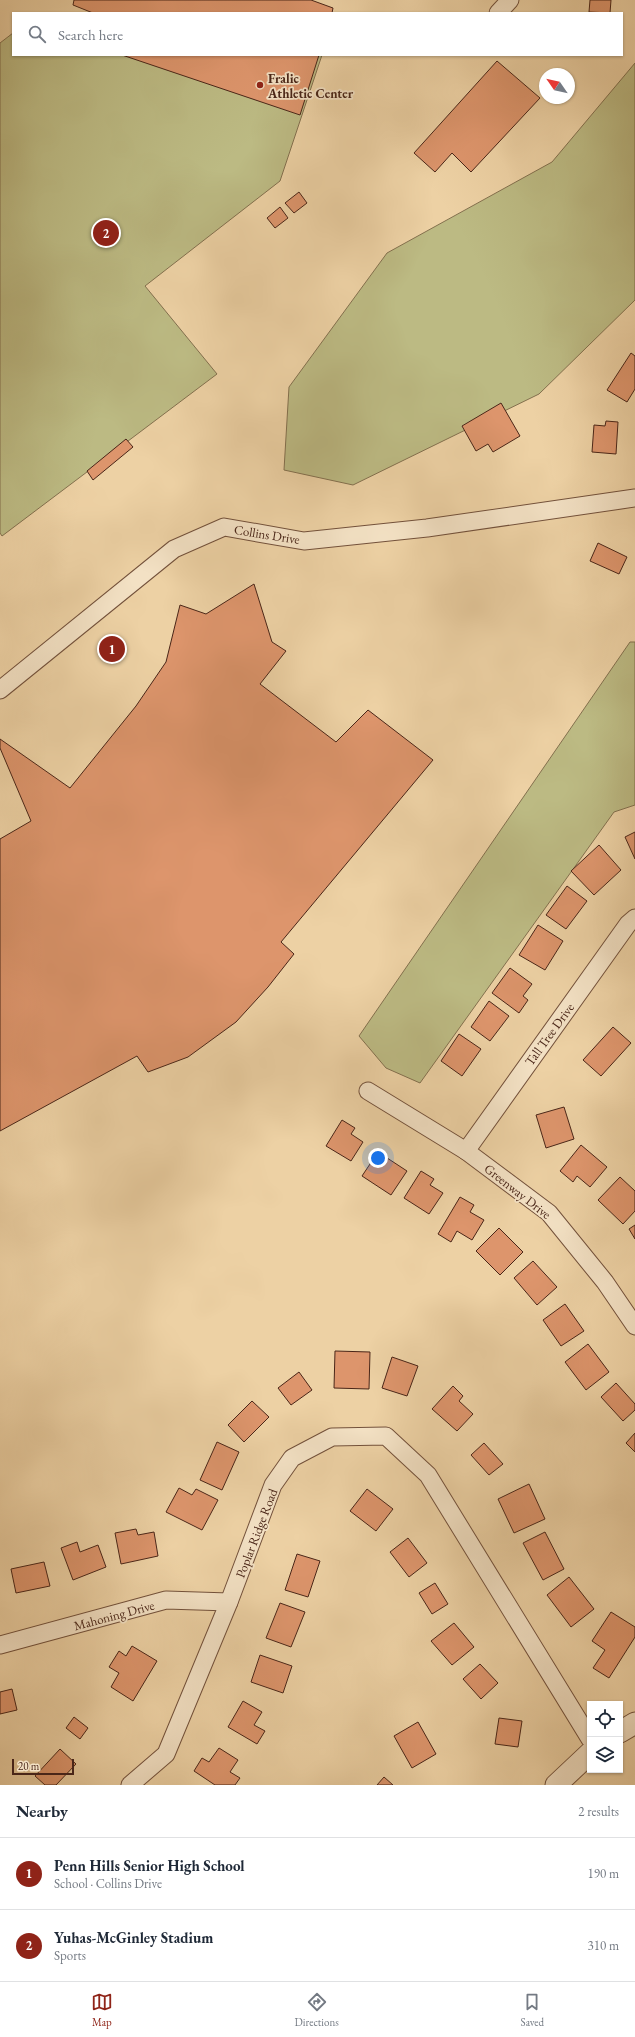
<!DOCTYPE html>
<html lang="en">
<head>
<meta charset="utf-8">
<style>
	body { margin:0; font-family:"EB Garamond",serif; background:#f2f2f3; color:#1f2937 }
	.controls { position:absolute; right:12px; bottom:12px; display:grid; overflow:hidden; border-radius:0px; box-shadow:0 1px 3px #0004 }
	.controls button { width:36px; height:36px; display:grid; place-items:center; padding:0; border:0; border-bottom:1px solid #e0e1e3; background:#fff; color:#1f2937; font:20px sans-serif }
	.compass { position:absolute; left:539px; top:68px; width:36px; height:36px; border-radius:50%; background:#fff; box-shadow:0 1px 3px #0004; rotate:304deg }
	.scale { position:absolute; left:12px; bottom:10px; width:62px; box-sizing:border-box; padding-left:4px; border:2px solid #4a2618; border-top:0; font-size:11px; line-height:14px; white-space:nowrap; color:#4a2618; -webkit-text-stroke:3px #f3e1c4; paint-order:stroke }
	.you { position:absolute; left:378px; top:1158px; width:14px; height:14px; margin:-10px; border:3px solid #fff; border-radius:50%; background:#1a73e8; box-shadow:0 0 0 6px #1a73e833 }
	.badge { display:grid; place-items:center; width:26px; height:26px; border-radius:50%; background:#8f2418; color:#fff; font-size:13px; font-weight:700 }
	.pin { position:absolute; translate:-50% -50%; border:2px solid #fff; box-shadow:0 1px 4px #0006 }
	.list { margin:0; padding:0; list-style:none }
	h2 { display:flex; justify-content:space-between; align-items:center; height:52px; margin:0; padding:0 16px; font-size:17px }
	h2 small { font-size:13px; font-weight:400; color:#747a83 }
	.list li { display:grid; grid-template-columns:26px 1fr auto; gap:12px; align-items:center; box-sizing:border-box; height:72px; padding:0 16px; border-top:1px solid #e0e1e3 }
	.list b { display:block; font-size:15px; white-space:nowrap }
	.list p { margin:0; font-size:13px; white-space:nowrap; color:#747a83 }
	.list em { font-size:13px; font-style:normal; color:#747a83 }
	.icon { flex:none; width:22px; height:22px; fill:none; stroke:currentColor; stroke-width:2; stroke-linecap:round; stroke-linejoin:round }
	.map { position:relative; flex:none; width:635px; height:1785px; overflow:hidden }
	.search { position:absolute; background:#fff; box-shadow:0 1px 3px #0004; left:12px; right:12px; top:12px; height:44px; display:flex; align-items:center; gap:10px; box-sizing:border-box; padding:0 14px; border-radius:0px; color:#747a83; font-size:15px }
	.sheet { height:196px; background:#fff }
	nav { display:flex; justify-content:space-around; align-items:center; box-sizing:border-box; height:56px; border-top:1px solid #e0e1e3; background:#fff; font-size:11px; color:#747a83 }
	nav a { display:grid; justify-items:center; gap:2px }
	nav .on { color:#8f2418 }
	.map>svg:first-child { display:block }
</style>
</head>
<body>
<div class="map">
<svg width="635" height="1785" viewBox="0 0 635 1785">
	<rect width="100%" height="100%" fill="#edd1a4"/>
	<filter id="stains"><feTurbulence type="fractalNoise" baseFrequency=".005" numOctaves="4"/><feColorMatrix values="0 0 0 0 .2 0 0 0 0 .09 0 0 0 0 .02 0 0 0 .5 -.17"/></filter>
	<radialGradient id="worn" r=".72"><stop offset=".6" stop-color="#630" stop-opacity="0"/><stop offset="1" stop-color="#630" stop-opacity=".3"/></radialGradient>
	<!-- green -->
	<g fill="#bcba83" stroke="#83704e">
		<polygon points="13,33 13,55 322,55 280,181 145,286 217,374 2,536 0,533 0,43"/>
		<polygon points="635,63 635,300 539,394 353,485 284,470 289,387 387,253 552,162"/>
		<polygon points="630,642 635,642 635,805 614,812 420,1083 386,1068 359,1036"/>
	</g>
	<!-- building -->
	<g fill="#dd956c" stroke="#4a2618">
		<polygon points="74,0 311,0 333,8 332,13 93,13 73,5"/>
		<polygon points="590,0 611,0 610,13 589,12"/>
		<polygon points="122,55 319,55 300,115"/>
		<polygon points="497,61 540,98 471,172 452,153 435,172 414,153"/>
		<polygon points="299,192 307,203 294,213 285,203"/>
		<polygon points="280,207 288,218 275,228 267,218"/>
		<polygon points="631,353 635,356 635,389 627,402 607,390"/>
		<polygon points="501,403 520,436 493,452 488,444 476,451 462,426"/>
		<polygon points="606,421 618,422 616,454 592,452 594,425 605,426"/>
		<polygon points="126,439 133,447 93,480 87,471"/>
		<polygon points="598,543 627,557 619,574 590,561"/>
		<polygon points="254,584 272,642 286,651 260,684 336,742 368,710 433,760 281,942 294,954 268,987 236,1022 188,1057 148,1072 137,1056 0,1131 0,839 31,821 0,748 0,739 70,788 136,706 166,662 180,605 206,614"/>
		<polygon points="635,832 635,859 625,837"/>
		<polygon points="599,845 621,870 594,895 571,871"/>
		<polygon points="567,886 587,901 566,929 546,915"/>
		<polygon points="538,925 563,941 545,970 519,955"/>
		<polygon points="510,968 532,984 523,996 528,1000 519,1013 492,993"/>
		<polygon points="489,1001 509,1016 490,1041 471,1027"/>
		<polygon points="613,1027 631,1043 601,1076 583,1060"/>
		<polygon points="459,1034 481,1049 462,1076 441,1061"/>
		<polygon points="564,1107 574,1139 546,1148 536,1115"/>
		<polygon points="342,1120 355,1128 351,1134 363,1142 351,1161 326,1146"/>
		<polygon points="581,1145 607,1167 590,1187 577,1176 573,1182 560,1171"/>
		<polygon points="378,1152 407,1171 391,1195 362,1176"/>
		<polygon points="421,1171 434,1179 430,1185 443,1193 429,1214 404,1198"/>
		<polygon points="620,1177 635,1191 635,1211 623,1224 598,1200"/>
		<polygon points="460,1197 474,1205 470,1212 484,1220 472,1240 457,1231 451,1242 438,1234"/>
		<polygon points="635,1225 635,1239 629,1229"/>
		<polygon points="499,1228 523,1252 500,1275 476,1251"/>
		<polygon points="533,1261 557,1287 537,1305 514,1278"/>
		<polygon points="565,1304 584,1331 561,1346 543,1320"/>
		<polygon points="588,1344 609,1372 586,1390 565,1362"/>
		<polygon points="335,1351 370,1352 369,1389 334,1388"/>
		<polygon points="392,1357 418,1366 407,1396 382,1388"/>
		<polygon points="299,1372 312,1390 291,1405 278,1388"/>
		<polygon points="616,1383 635,1404 635,1410 623,1421 601,1397"/>
		<polygon points="453,1386 463,1396 459,1401 473,1414 457,1431 432,1409"/>
		<polygon points="252,1401 269,1417 244,1442 228,1425"/>
		<polygon points="635,1433 635,1452 626,1443"/>
		<polygon points="217,1442 239,1452 222,1490 200,1480"/>
		<polygon points="484,1443 503,1464 489,1475 471,1455"/>
		<polygon points="529,1484 545,1519 514,1533 498,1499"/>
		<polygon points="179,1488 192,1495 196,1489 218,1500 202,1530 166,1512"/>
		<polygon points="367,1489 393,1509 376,1531 350,1511"/>
		<polygon points="136,1529 138,1535 154,1532 158,1556 121,1564 115,1533"/>
		<polygon points="545,1532 564,1569 543,1580 523,1543"/>
		<polygon points="408,1538 427,1563 409,1577 390,1552"/>
		<polygon points="77,1542 80,1552 98,1545 106,1567 73,1580 61,1548"/>
		<polygon points="297,1554 320,1561 308,1597 285,1590"/>
		<polygon points="44,1562 50,1586 16,1593 11,1569"/>
		<polygon points="569,1577 594,1609 571,1627 547,1595"/>
		<polygon points="435,1583 448,1604 432,1614 419,1593"/>
		<polygon points="280,1603 305,1612 291,1647 266,1638"/>
		<polygon points="611,1612 635,1627 635,1637 609,1678 593,1668 605,1650 592,1641"/>
		<polygon points="454,1623 474,1647 452,1665 431,1641"/>
		<polygon points="132,1646 157,1661 133,1701 111,1687 119,1673 109,1667 119,1651 126,1656"/>
		<polygon points="260,1655 292,1666 283,1693 251,1682"/>
		<polygon points="480,1664 498,1683 481,1699 463,1679"/>
		<polygon points="12,1689 17,1710 0,1714 0,1692"/>
		<polygon points="243,1701 262,1712 254,1725 265,1731 257,1744 228,1727"/>
		<polygon points="74,1717 88,1728 80,1739 66,1728"/>
		<polygon points="499,1718 522,1721 518,1747 495,1744"/>
		<polygon points="418,1722 436,1754 412,1768 394,1736"/>
		<polygon points="219,1748 238,1760 230,1772 240,1778 235,1785 215,1785 194,1771 202,1758 209,1762"/>
		<polygon points="60,1749 76,1764 56,1785 45,1785 35,1776"/>
		<polygon points="384,1777 393,1785 377,1785"/>
	</g>
	<g fill="none" stroke-linecap="round" stroke-linejoin="round">
		<!-- minor casing -->
		<g stroke="#73513b" stroke-width="19">
			<g id="minor">
				<polyline points="498,13 510,0"/>
				<polyline points="0,690 174,549 224,527 304,541 427,528 635,498"/>
				<polyline points="368,1091 466,1151 549,1213 605,1282 635,1326"/>
				<polyline points="466,1151 628,924 635,918"/>
				<polyline points="0,1645 166,1600 229,1602"/>
				<polyline points="130,1785 166,1754 229,1602 273,1485 292,1458 332,1437 386,1436 428,1475 590,1739"/>
			</g>
		</g>
		<!-- tertiary casing -->
		<g stroke="#73513b" stroke-width="23">
			<g id="tertiary">
				<polyline points="620,1732 635,1723"/>
				<polyline points="556,1785 590,1753"/>
			</g>
		</g>
		<!-- minor -->
		<use href="#minor" stroke="#f3e1c4" stroke-width="17"/>
		<!-- tertiary -->
		<use href="#tertiary" stroke="#f3e1c4" stroke-width="21"/>
	</g>
	<!-- markers -->
	<circle fill="#8f2418" stroke="#f3e1c4" stroke-width="1.5" cx="260" cy="85" r="4"/>
	<g text-anchor="middle" stroke-width="3.5" stroke-linejoin="round" paint-order="stroke">
		<!-- poi labels -->
		<g font-size="13" font-weight="bold" fill="#4a2618" stroke="#f3e1c4" text-anchor="start">
			<text x="268" y="83">Fralic<tspan x="268" dy="15">Athletic Center</tspan></text>
		</g>
		<!-- street labels -->
		<g font-size="13" fill="#4a2618" stroke="#f3e1c4">
			<text transform="translate(267 534) rotate(9)" y="5">Collins Drive</text>
			<text transform="translate(549 1034) rotate(-54)" y="5">Tall Tree Drive</text>
			<text transform="translate(518 1191) rotate(38)" y="5">Greenway Drive</text>
			<text transform="translate(256 1533) rotate(-69)" y="5">Poplar Ridge Road</text>
			<text transform="translate(114 1615) rotate(-15)" y="5">Mahoning Drive</text>
		</g>
	</g>
	<rect width="100%" height="100%" filter="url(#stains)"/>
	<rect width="100%" height="100%" fill="url(#worn)"/>
</svg>
<div class="controls">
<button><svg class="icon" aria-label="locate" viewBox="0 0 24 24"><circle cx="12" cy="12" r="6"/><path d="M12 2v4M12 18v4M2 12h4M18 12h4"/></svg></button>
<button><svg class="icon" aria-label="layers" viewBox="0 0 24 24"><path d="M12 4l9 5-9 5-9-5zM3 14l9 5 9-5"/></svg></button>
</div>
<svg class="compass" viewBox="-18 -18 36 36"><path d="M0-13l5 13h-10z" fill="#e53935"/><path d="M0 13l5-13h-10z" fill="#747a83"/></svg>
<div class="scale">20 m</div>
<div class="you"></div>
<div class="pin badge" style="left:112px;top:649px">1</div>
<div class="pin badge" style="left:106px;top:233px">2</div>
<div class="search"><svg class="icon" aria-label="search" viewBox="0 0 24 24"><circle cx="10" cy="10" r="6"/><path d="M15 15l6 6"/></svg>Search here</div>
</div>
<section class="sheet">
<h2>Nearby<small>2 results</small></h2>
<ul class="list">
<li><span class="badge">1</span><div><b>Penn Hills Senior High School</b><p>School · Collins Drive</p></div><em>190 m</em></li>
<li><span class="badge">2</span><div><b>Yuhas-McGinley Stadium</b><p>Sports</p></div><em>310 m</em></li>
</ul>
</section>
<nav>
<a class="on"><svg class="icon" aria-label="map" viewBox="0 0 24 24"><path d="M3 6l6-2 6 2 6-2v14l-6 2-6-2-6 2zM9 4v14M15 6v14"/></svg>Map</a>
<a><svg class="icon" aria-label="directions" viewBox="0 0 24 24"><path d="M12 3l9 9-9 9-9-9zM9 14v-3h6M13 9l2 2-2 2"/></svg>Directions</a>
<a><svg class="icon" aria-label="saved" viewBox="0 0 24 24"><path d="M7 4h10v16l-5-4-5 4z"/></svg>Saved</a>
</nav>
</body>
</html>
